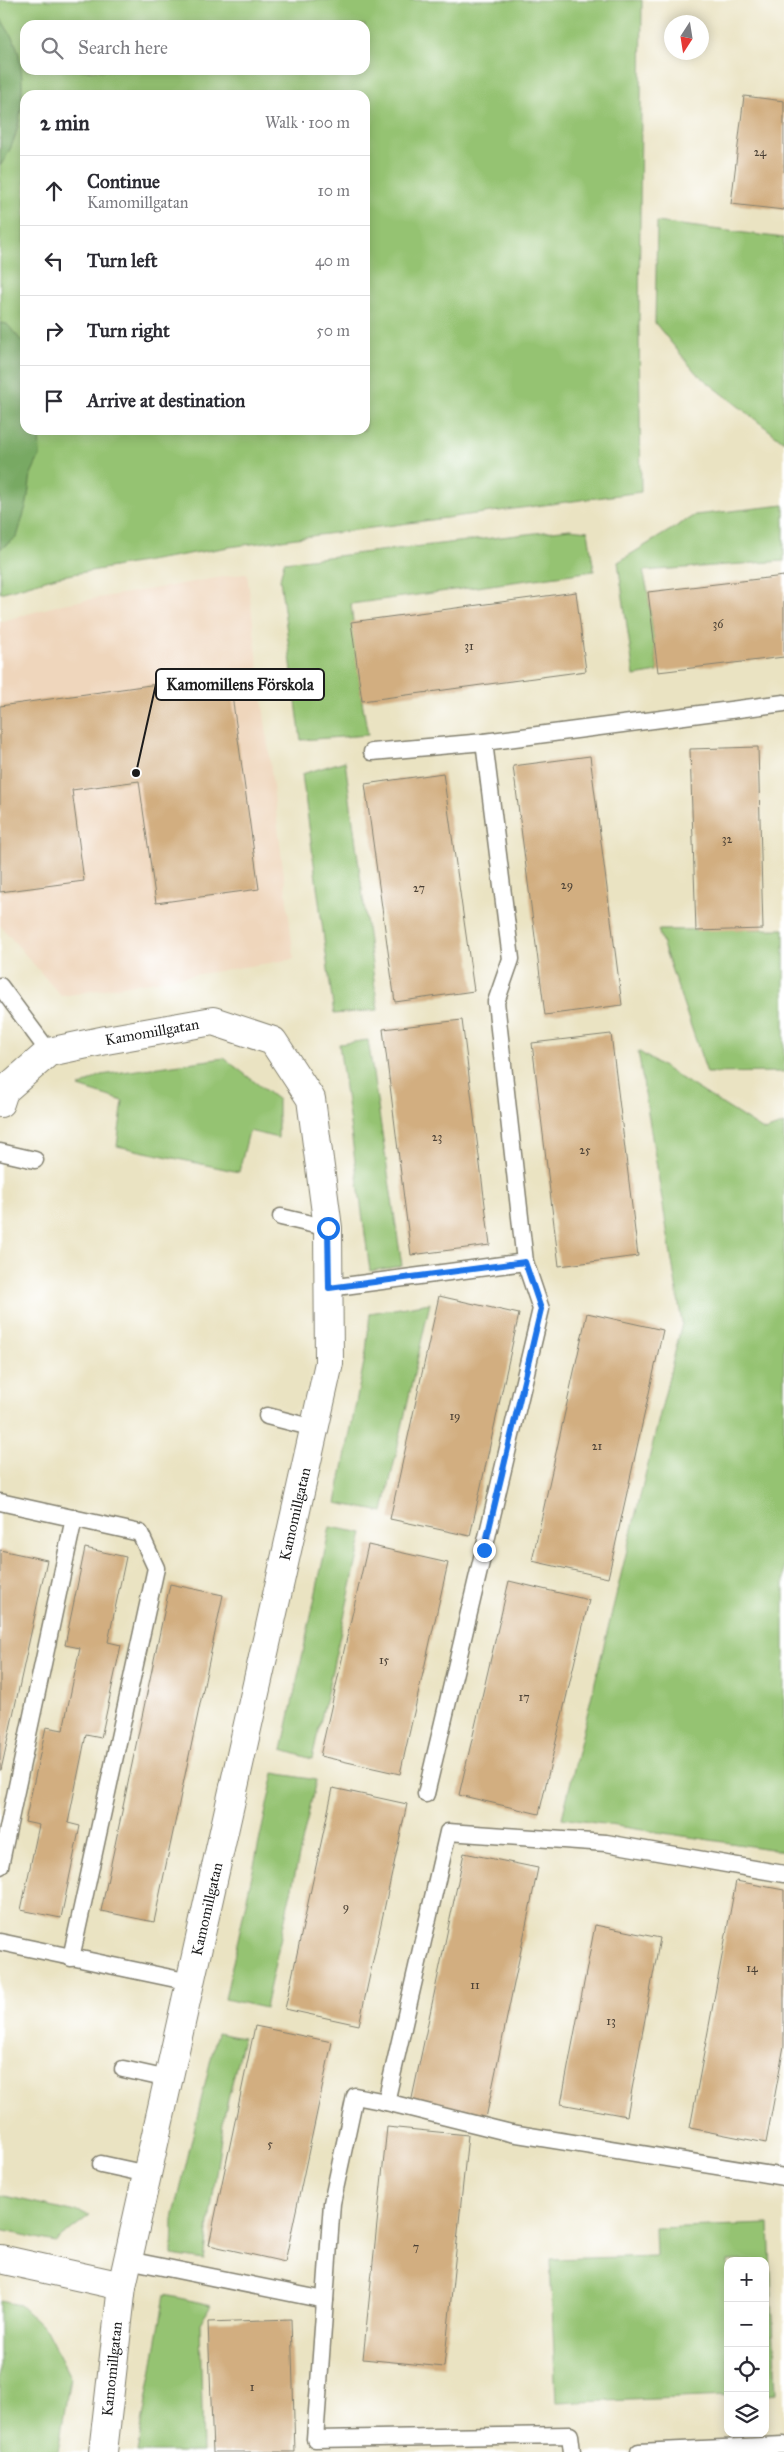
<!DOCTYPE html>
<html lang="en">
<head>
<meta charset="utf-8">
<style>
	body { margin:0; font-family:"IM FELL Great Primer",serif; background:#f2f2f3; color:#2b2b33 }
	.controls { position:absolute; right:15px; bottom:15px; display:grid; overflow:hidden; border-radius:10px; box-shadow:0 2px 12px #0003 }
	.controls button { width:45px; height:45px; display:grid; place-items:center; padding:0; border:0; border-bottom:1px solid #e1e1e2; background:#fff; color:#2b2b33; font:25px sans-serif }
	.compass { position:absolute; left:664px; top:15px; width:45px; height:45px; border-radius:50%; background:#fff; box-shadow:0 2px 12px #0003; rotate:192deg }
	.stop { position:absolute; width:15px; height:15px; margin:-11px; border:4px solid #1a73e8; border-radius:50%; background:#fff }
	.stop.end { background:#1a73e8; border-color:#fff; box-shadow:0 1px 5px #0008 }
	.list { margin:0; padding:0; list-style:none }
	h2 { display:flex; justify-content:space-between; align-items:center; height:65px; margin:0; padding:0 20px; font-size:21px }
	h2 small { font-size:16px; font-weight:400; color:#7c7c81 }
	.list li { display:grid; grid-template-columns:32px 1fr auto; gap:15px; align-items:center; box-sizing:border-box; height:70px; padding:0 20px; border-top:1px solid #e1e1e2 }
	.list b { display:block; font-size:19px; white-space:nowrap }
	.list p { margin:0; font-size:16px; white-space:nowrap; color:#7c7c81 }
	.list em { font-size:16px; font-style:normal; color:#7c7c81 }
	.icon { flex:none; width:28px; height:28px; fill:none; stroke:currentColor; stroke-width:2; stroke-linecap:round; stroke-linejoin:round }
	.map { position:relative; flex:none; width:784px; height:2452px; overflow:hidden }
	.search { position:absolute; background:#fff; box-shadow:0 2px 12px #0003; left:20px; top:20px; width:350px; height:55px; display:flex; align-items:center; gap:12px; box-sizing:border-box; padding:0 18px; border-radius:15px; color:#7c7c81; font-size:19px }
	.panel { position:absolute; background:#fff; box-shadow:0 2px 12px #0003; left:20px; top:90px; width:350px; height:345px; border-radius:15px }
	.map>svg:first-child { display:block }
</style>
</head>
<body>
<div class="map">
<svg width="784" height="2452" viewBox="0 0 784 2452">
	<rect width="100%" height="100%" fill="#fff"/>
	<filter id="ink" filterUnits="userSpaceOnUse"><feTurbulence type="fractalNoise" baseFrequency=".02" numOctaves="2"/><feDisplacementMap in="SourceGraphic" scale="10" xChannelSelector="R" yChannelSelector="G"/><feConvolveMatrix kernelMatrix="1 2 1 2 8 2 1 2 1" color-interpolation-filters="sRGB"/></filter>
	<filter id="wash" filterUnits="userSpaceOnUse"><feTurbulence type="fractalNoise" baseFrequency=".0096" numOctaves="4" result="noise"/><feDisplacementMap in="SourceGraphic" scale="20" xChannelSelector="R" yChannelSelector="G"/><feGaussianBlur stdDeviation="1.12" result="paint"/><feColorMatrix in="noise" values="0 0 0 0 0 0 0 0 0 0 0 0 0 0 0 0 0 1.4 0 .05"/><feComposite in="paint" operator="in"/></filter>
	<g filter="url(#wash)">
		<rect width="100%" height="100%" fill="#eae3c2"/>
		<!-- built -->
		<polygon fill="#efd6bc" points="247,573 294,959 61,996 0,925 0,622 62,604"/>
		<!-- green -->
		<g fill="#95c372" stroke="#587047" fill-rule="evenodd">
			<path d="M 0,0 L 642,0 L 639,326 L 641,492 L 229,547 L 56,577 L 0,593 ZM 25,25 L 365,25 L 365,70 L 25,70 ZM 25,95 L 365,95 L 365,430 L 25,430 Z"/>
			<polygon points="657,222 784,238 784,442 696,373 655,323"/>
			<polygon points="784,505 784,561 643,571 648,592 658,672 634,676 618,562 695,515"/>
			<polygon points="570,529 588,531 594,571 351,604 362,701 368,735 301,740 280,579 284,562"/>
			<polygon points="345,761 378,1010 334,1014 302,774"/>
			<polygon points="784,929 784,1072 707,1073 658,930"/>
			<polygon points="368,1040 402,1266 370,1271 339,1044"/>
			<polygon points="638,1051 765,1131 784,1124 784,1851 562,1818 682,1323"/>
			<polygon points="224,1058 278,1100 278,1138 249,1131 239,1172 117,1146 123,1101 79,1087 101,1075"/>
			<polygon points="430,1303 383,1512 336,1503 366,1352 370,1313"/>
			<polygon points="330,1527 363,1533 312,1759 282,1750"/>
			<polygon points="274,1773 316,1780 265,2008 225,1999"/>
			<polygon points="217,2033 243,2038 224,2116 204,2260 172,2255 173,2219"/>
			<polygon points="0,2195 90,2215 55,2242 0,2230"/>
			<polygon points="769,2224 776,2394 765,2395 765,2261 728,2261 728,2396 556,2403 550,2259 656,2256 655,2228"/>
			<polygon points="165,2295 212,2305 200,2323 203,2452 137,2452"/>
			<polygon points="0,2301 20,2305 46,2330 70,2377 58,2452 0,2452"/>
		</g>
		<!-- forest -->
		<g fill="#78a964" stroke="#4a6240">
			<path d="M 0,17 C 6,28 17,42 19,55 C 26,91 22,137 0,166 Z"/>
			<polygon points="0,323 7,324 25,345 25,430 39,430 40,455 31,474 27,503 17,537 0,549"/>
		</g>
		<g id="blocks">
			<!-- building -->
			<g fill="#d2ae80">
				<polygon points="744,96 784,101 784,210 731,204"/>
				<polygon points="784,576 784,657 658,672 648,592"/>
				<polygon points="576,592 586,671 362,701 351,622"/>
				<polygon points="229,674 259,889 156,903 139,781 72,790 84,881 0,892 0,706"/>
				<polygon points="758,747 763,929 696,931 690,749"/>
				<polygon points="590,756 622,1005 545,1015 513,766"/>
				<polygon points="443,773 474,991 395,1002 365,784"/>
				<polygon points="462,1020 490,1245 411,1255 383,1029"/>
				<polygon points="611,1034 638,1256 559,1266 532,1043"/>
				<polygon points="439,1296 519,1314 470,1536 390,1519"/>
				<polygon points="587,1313 663,1330 608,1578 532,1561"/>
				<polygon points="368,1545 448,1563 400,1774 320,1756"/>
				<polygon points="85,1548 126,1557 108,1642 121,1645 101,1738 86,1735 68,1823 80,1826 61,1918 21,1910 39,1825 25,1822 46,1727 63,1730 80,1648 65,1645"/>
				<polygon points="0,1550 47,1560 1,1770 0,1770"/>
				<polygon points="509,1581 589,1600 539,1814 459,1795"/>
				<polygon points="170,1584 223,1595 154,1922 101,1911"/>
				<polygon points="333,1788 407,1804 359,2025 285,2009"/>
				<polygon points="464,1853 538,1868 486,2118 411,2103"/>
				<polygon points="736,1881 784,1890 784,2046 766,2143 690,2128"/>
				<polygon points="595,1925 660,1938 627,2116 561,2104"/>
				<polygon points="255,2026 332,2042 285,2262 209,2245"/>
				<polygon points="387,2127 468,2135 444,2367 363,2359"/>
				<polygon points="291,2319 295,2452 213,2452 208,2322"/>
			</g>
		</g>
	</g>
	<g filter="url(#ink)">
		<use href="#blocks" fill-opacity="0" stroke="#83806f" stroke-width="1"/>
		<g fill="none" stroke-linecap="round" stroke-linejoin="round">
			<!-- lane casing -->
			<g stroke="#83806f" stroke-width="19">
				<g id="lane">
					<polyline points="372,752 484,742 784,703"/>
					<polyline points="0,986 49,1052"/>
					<polyline points="0,1152 35,1160"/>
					<polyline points="281,1217 328,1228"/>
					<polyline points="329,1288 525,1262"/>
					<polyline points="267,1416 314,1428"/>
					<polyline points="0,1502 140,1533 156,1568 71,1958"/>
					<polyline points="426,1794 541,1309 525,1262 496,1002 511,959 484,742"/>
					<polyline points="0,1866 74,1518"/>
					<polyline points="0,1942 190,1982"/>
					<polyline points="123,2069 168,2079"/>
					<polyline points="386,2102 511,2133 784,2177"/>
					<polyline points="101,2164 147,2174"/>
					<polyline points="128,2260 325,2300"/>
					<polyline points="572,2452 570,2435 315,2439 332,2203 355,2096 386,2102 448,1832 606,1843 784,1874"/>
					<polyline points="639,2452 784,2445"/>
				</g>
			</g>
			<!-- street casing -->
			<g stroke="#83806f" stroke-width="30">
				<g id="street">
					<polyline points="0,1103 4,1091 49,1052 106,1040 213,1021 273,1041 311,1099 328,1228 329,1363 122,2286 103,2452"/>
					<polyline points="0,2259 122,2286"/>
				</g>
			</g>
			<!-- lane -->
			<use href="#lane" stroke="#fff" stroke-width="16"/>
			<!-- street -->
			<use href="#street" stroke="#fff" stroke-width="28"/>
		</g>
	</g>
	<g fill="none" stroke-linecap="round" stroke-linejoin="round" filter="url(#ink)">
		<!-- route -->
		<polyline stroke="#1a73e8" stroke-width="6" points="328,1228 329,1288 525,1262 541,1309 484,1550"/>
	</g>
	<g text-anchor="middle" stroke-width="4" stroke-linejoin="round" paint-order="stroke">
		<!-- number labels -->
		<g font-size="12" fill="#4a4035">
			<text x="760" y="156">24</text>
			<text x="718" y="628">36</text>
			<text x="469" y="650">31</text>
			<text x="727" y="843">32</text>
			<text x="567" y="889">29</text>
			<text x="419" y="892">27</text>
			<text x="437" y="1141">23</text>
			<text x="585" y="1154">25</text>
			<text x="455" y="1420">19</text>
			<text x="597" y="1450">21</text>
			<text x="384" y="1664">15</text>
			<text x="524" y="1701">17</text>
			<text x="346" y="1911">9</text>
			<text x="752" y="1972">14</text>
			<text x="475" y="1989">11</text>
			<text x="611" y="2025">13</text>
			<text x="270" y="2148">5</text>
			<text x="416" y="2251">7</text>
			<text x="252" y="2391">1</text>
		</g>
		<!-- street labels -->
		<g font-size="15" fill="#1c1c1c" stroke="#fff">
			<text transform="translate(152 1032) rotate(-10)" y="5">Kamomillgatan</text>
			<text transform="translate(295 1514) rotate(-77)" y="5">Kamomillgatan</text>
			<text transform="translate(207 1909) rotate(-77)" y="5">Kamomillgatan</text>
			<text transform="translate(112 2369) rotate(-84)" y="5">Kamomillgatan</text>
		</g>
	</g>
	<!-- callouts -->
	<path fill="none" stroke="#1c1c1c" stroke-width="2" d="M136 773L156 684"/>
	<circle fill="#1c1c1c" stroke="#fff" stroke-width="2" cx="136" cy="773" r="5"/>
	<rect fill="#fff" stroke="#1c1c1c" stroke-width="2" x="156" y="669" width="168" height="31" rx="5"/>
	<g font-size="16" text-anchor="middle" font-weight="bold" fill="#1c1c1c">
		<text x="240" y="690">Kamomillens Förskola</text>
	</g>
</svg>
<div class="controls">
<button>+</button>
<button>−</button>
<button><svg class="icon" aria-label="locate" viewBox="0 0 24 24"><circle cx="12" cy="12" r="6"/><path d="M12 2v4M12 18v4M2 12h4M18 12h4"/></svg></button>
<button><svg class="icon" aria-label="layers" viewBox="0 0 24 24"><path d="M12 4l9 5-9 5-9-5zM3 14l9 5 9-5"/></svg></button>
</div>
<svg class="compass" viewBox="-18 -18 36 36"><path d="M0-13l5 13h-10z" fill="#e53935"/><path d="M0 13l5-13h-10z" fill="#7c7c81"/></svg>
<div class="stop" style="left:328px;top:1228px"></div>
<div class="stop end" style="left:484px;top:1550px"></div>
<div class="search"><svg class="icon" aria-label="search" viewBox="0 0 24 24"><circle cx="10" cy="10" r="6"/><path d="M15 15l6 6"/></svg>Search here</div>
<section class="panel">
<h2>2 min<small>Walk · 100 m</small></h2>
<ul class="list">
<li><svg class="icon" aria-label="ahead" viewBox="0 0 24 24"><path d="M12 20V5M6 11l6-6 6 6"/></svg><div><b>Continue</b><p>Kamomillgatan</p></div><em>10 m</em></li>
<li><svg class="icon" aria-label="left" viewBox="0 0 24 24"><path d="M17 20v-9H6M10 6l-5 5 5 5"/></svg><div><b>Turn left</b></div><em>40 m</em></li>
<li><svg class="icon" aria-label="right" viewBox="0 0 24 24"><path d="M7 20v-9h11M14 6l5 5-5 5"/></svg><div><b>Turn right</b></div><em>50 m</em></li>
<li><svg class="icon" aria-label="arrive" viewBox="0 0 24 24"><path d="M6 21V4h12l-3 4 3 4H6"/></svg><div><b>Arrive at destination</b></div></li>
</ul>
</section>
</div>
</body>
</html>
